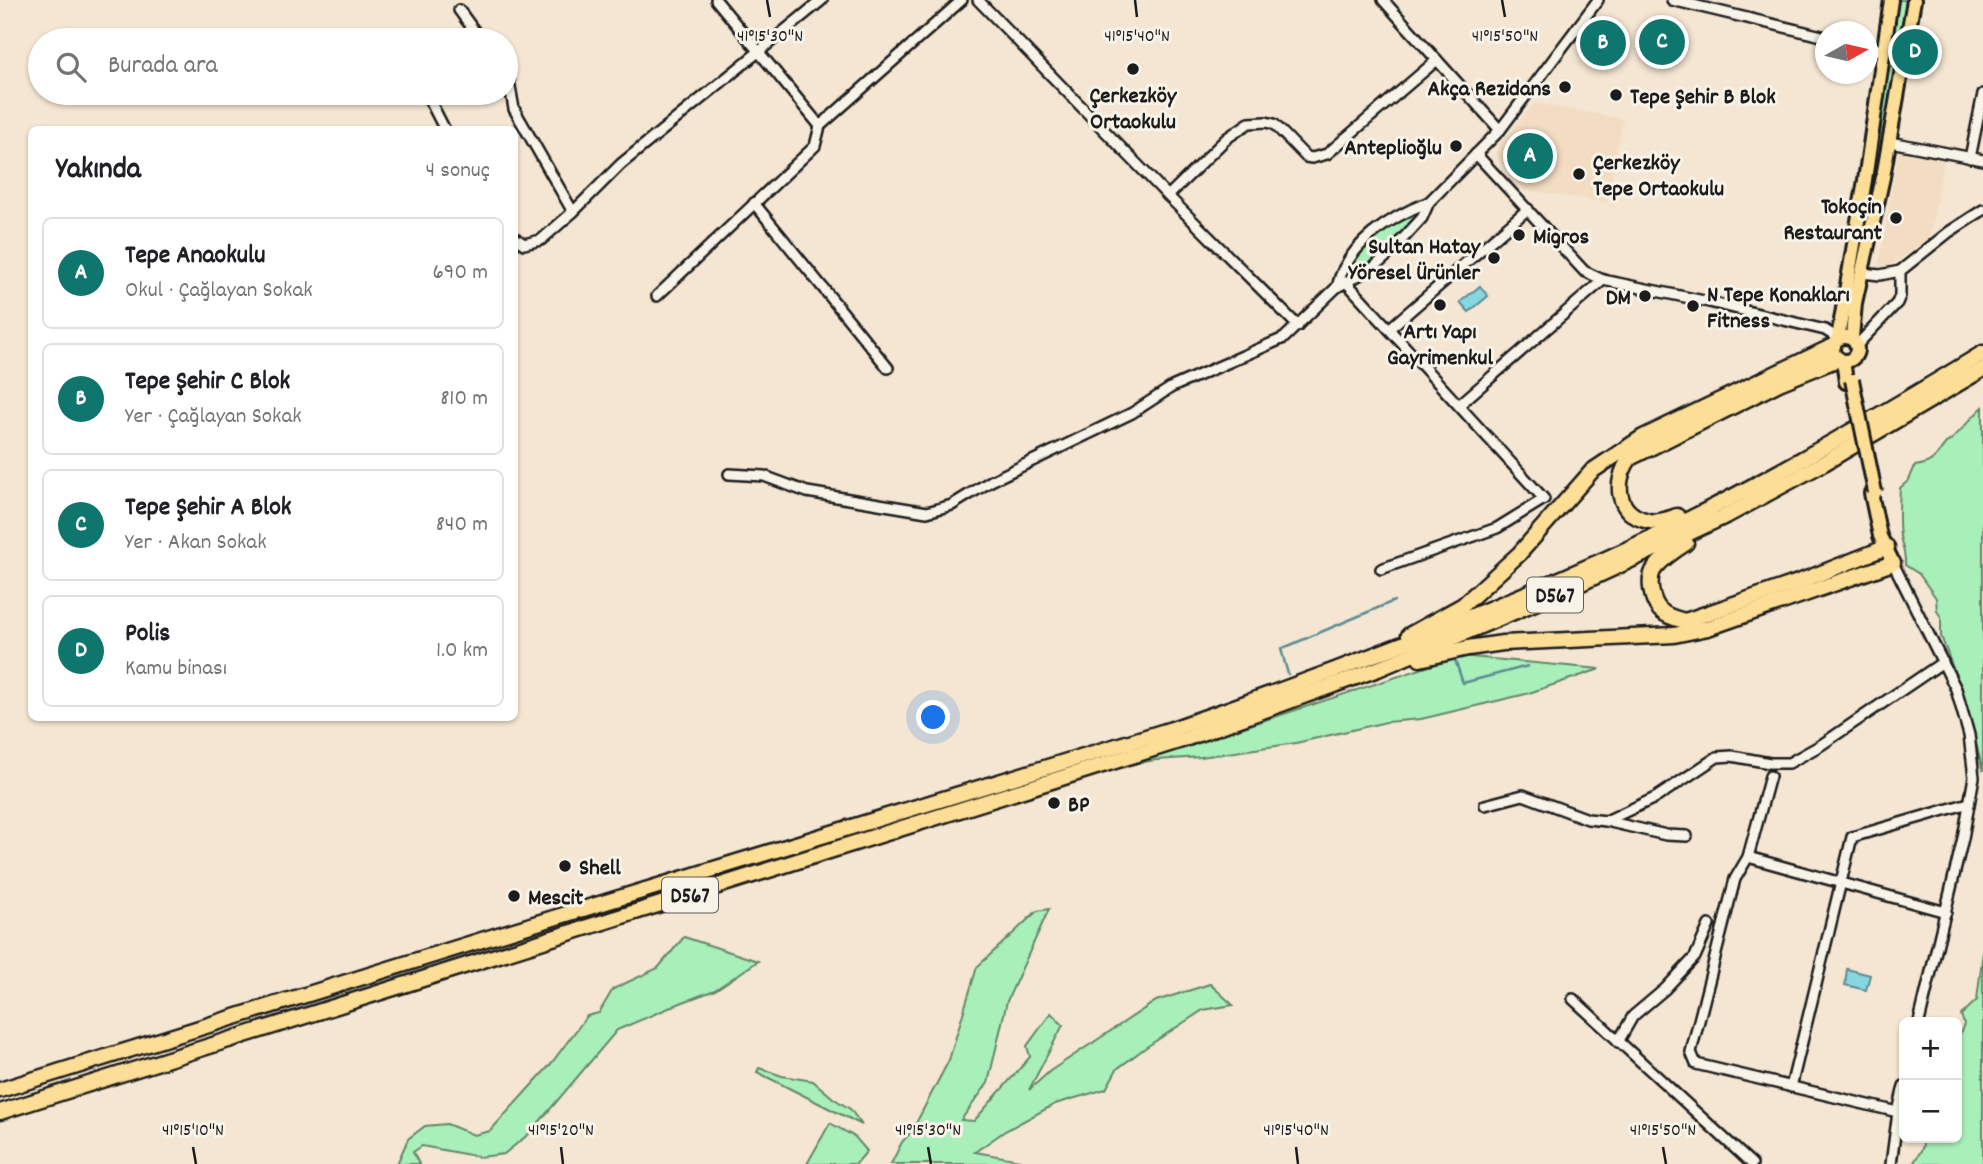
<!DOCTYPE html>
<html lang="tr">
<head>
<meta charset="utf-8">
<style>
	body { margin:0; font-family:Dekko,sans-serif; background:#f6f6f6; color:#202124 }
	.controls { position:absolute; right:21px; bottom:21px; display:grid; overflow:hidden; border-radius:10px; box-shadow:0 2px 5px #0004 }
	.controls button { width:63px; height:63px; display:grid; place-items:center; padding:0; border:0; border-bottom:2px solid #e0e0e0; background:#fff; color:#202124; font:35px sans-serif }
	.compass { position:absolute; left:1815px; top:21px; width:63px; height:63px; border-radius:50%; background:#fff; box-shadow:0 2px 5px #0004; rotate:82deg }
	.you { position:absolute; left:934px; top:718px; width:24px; height:24px; margin:-18px; border:5px solid #fff; border-radius:50%; background:#1a73e8; box-shadow:0 0 0 10px #1a73e833 }
	.badge { display:grid; place-items:center; width:46px; height:46px; border-radius:50%; background:#0f766e; color:#fff; font-size:23px; font-weight:700 }
	.pin { position:absolute; translate:-50% -50%; border:4px solid #fff; box-shadow:0 2px 7px #0006 }
	.list { margin:0; padding:0; list-style:none }
	h2 { display:flex; justify-content:space-between; align-items:center; height:91px; margin:0; padding:0 28px; font-size:30px }
	h2 small { font-size:23px; font-weight:400; color:#757577 }
	.list li { display:grid; grid-template-columns:46px 1fr auto; gap:21px; align-items:center; box-sizing:border-box; height:112px; margin:0 14px 14px; padding:0 14px; border:2px solid #e0e0e0; border-radius:10px }
	.list b { display:block; font-size:26px; white-space:nowrap }
	.list p { margin:0; font-size:23px; white-space:nowrap; color:#757577 }
	.list em { font-size:23px; font-style:normal; color:#757577 }
	.icon { flex:none; width:38px; height:38px; fill:none; stroke:currentColor; stroke-width:2; stroke-linecap:round; stroke-linejoin:round }
	.map { position:relative; flex:none; width:1983px; height:1164px; overflow:hidden }
	.search { position:absolute; background:#fff; box-shadow:0 2px 5px #0004; left:28px; top:28px; width:490px; height:77px; display:flex; align-items:center; gap:18px; box-sizing:border-box; padding:0 24px; border-radius:38px; color:#757577; font-size:26px }
	.panel { position:absolute; background:#fff; box-shadow:0 2px 5px #0004; left:28px; top:126px; width:490px; height:595px; border-radius:10px }
	.map>svg:first-child { display:block }
</style>
</head>
<body>
<div class="map">
<svg width="1983" height="1164" viewBox="0 0 1983 1164">
	<rect width="100%" height="100%" fill="#f4e6d2"/>
	<filter id="ink" filterUnits="userSpaceOnUse"><feTurbulence type="fractalNoise" baseFrequency=".0143" numOctaves="2"/><feDisplacementMap in="SourceGraphic" scale="14" xChannelSelector="R" yChannelSelector="G"/><feConvolveMatrix kernelMatrix="1 2 1 2 8 2 1 2 1" color-interpolation-filters="sRGB"/></filter>
	<g filter="url(#ink)">
		<!-- built -->
		<g fill="#f2ddc2">
			<polygon points="1535,103 1623,119 1607,202 1524,190 1499,160 1496,150"/>
			<polygon points="1898,151 1944,158 1930,237 1887,268 1879,265"/>
		</g>
		<!-- green -->
		<g fill="#a9efba" stroke="#62866b" stroke-width="2">
			<polygon points="1897,0 1908,0 1901,41 1891,40"/>
			<polygon points="1887,65 1897,67 1887,130 1852,291 1878,154"/>
			<polygon points="1423,208 1422,213 1383,257 1340,281 1369,238 1401,217"/>
			<path d="M 1983,407 L 1983,771 L 1965,700 L 1941,636 L 1941,617 L 1937,611 L 1936,598 L 1919,574 L 1905,565 C 1906,554 1902,547 1900,536 C 1898,520 1899,504 1900,488 L 1909,480 L 1915,466 C 1935,463 1935,456 1946,443 C 1947,443 1955,437 1955,436 C 1965,426 1973,416 1983,407 Z"/>
			<polygon points="1460,656 1600,669 1526,694 1421,719 1386,722 1296,743 1201,757 1156,760 1132,764"/>
			<polygon points="1049,909 1007,1001 988,1083 961,1120 974,1121 1030,1057 1027,1046 1051,1013 1063,1025 1029,1090 1050,1071 1156,1001 1210,984 1233,1005 1203,1010 1145,1048 1117,1069 1106,1089 1055,1104 1005,1131 975,1152 1020,1160 1020,1164 891,1164 902,1142 912,1131 949,1060 977,967 1037,911"/>
			<polygon points="684,937 758,961 715,990 683,1002 617,1030 530,1133 504,1154 480,1157 422,1146 413,1152 419,1164 397,1164 408,1139 425,1126 447,1124 474,1135 490,1131 550,1065 587,1016 599,1013 613,989 658,968"/>
			<polygon points="1983,951 1983,1164 1913,1164 1922,1149 1924,1138 1957,1138 1957,1042 1964,1024 1961,1015 1977,1000"/>
			<polygon points="759,1068 782,1076 813,1081 833,1098 850,1109 862,1125 757,1072"/>
			<polygon points="830,1123 855,1137 867,1151 856,1164 807,1164"/>
		</g>
		<!-- water -->
		<g fill="#87d7e3" stroke="#5c8c93" stroke-width="2">
			<polygon points="1480,286 1488,296 1469,312 1460,302"/>
			<polygon points="1847,969 1870,975 1866,990 1845,985"/>
		</g>
		<g fill="none" stroke-linecap="round" stroke-linejoin="round">
			<!-- stream -->
			<g stroke="#5c8c93" stroke-width="2.5">
				<polyline points="1454,657 1463,683 1528,666"/>
				<polyline points="1288,674 1281,649 1394,601"/>
			</g>
			<!-- minor casing -->
			<g stroke="#1c1c1c" stroke-width="14">
				<g id="minor">
					<polyline points="716,0 820,126 962,0"/>
					<polyline points="978,0 1168,196 1298,326"/>
					<polyline points="1383,0 1500,130"/>
					<polyline points="1672,0 1826,37"/>
					<polyline points="459,10 481,40"/>
					<polyline points="1868,47 1883,50"/>
					<polyline points="506,77 509,81 514,109 573,212"/>
					<polyline points="426,93 445,130"/>
					<polyline points="1890,142 1983,160"/>
					<polyline points="1476,154 1584,271 1603,280 1709,302 1825,330 1838,338"/>
					<polyline points="1970,158 1983,94"/>
					<polyline points="1168,196 1227,138 1249,123 1266,122 1274,124 1306,157 1312,158 1327,154 1437,60"/>
					<polyline points="754,203 888,368"/>
					<polyline points="514,237 524,244 541,240 573,212 621,164 822,0"/>
					<polyline points="1862,273 1880,275 1900,271 1949,232 1983,210"/>
					<polyline points="1346,282 1544,499 1497,528 1381,569"/>
					<path d="M 1337,287 C 1347,244 1390,217 1429,202"/>
					<polyline points="657,296 815,146 820,126"/>
					<polyline points="1389,329 1528,209"/>
					<polyline points="1857,345 1897,303 1900,296 1900,271"/>
					<polyline points="1459,405 1603,280"/>
					<polyline points="729,474 764,476 807,492 927,512 952,505 991,481 1132,413 1172,387 1284,338 1337,287 1374,267 1388,255 1422,218 1429,202 1500,130 1598,0"/>
					<polyline points="1893,563 1956,689 1969,735 1974,777 1963,838 1919,1022"/>
					<polyline points="1770,776 1748,857 1735,879 1691,1052 1696,1064 1898,1112"/>
					<polyline points="1485,805 1523,795 1588,819 1606,821 1666,835 1687,836"/>
					<polyline points="1606,821 1657,797 1717,757 1732,756 1770,763 1789,763 1821,745 1943,662"/>
					<polyline points="1748,857 1946,912"/>
					<polyline points="1573,999 1752,1164"/>
					<polyline points="1618,1042 1633,1016 1665,989 1695,957 1709,925"/>
					<polyline points="1791,1087 1852,837 1969,803"/>
					<polyline points="1891,1164 1898,1112 1904,1086"/>
				</g>
			</g>
			<!-- major casing -->
			<g stroke="#1c1c1c" stroke-width="18">
				<g id="major">
					<circle cx="1845" cy="349" r="12"/>
					<polyline points="1838,338 1865,180 1891,0"/>
					<polyline points="1852,338 1855,303 1883,177 1914,0"/>
					<polyline points="1840,360 1844,367 1846,382"/>
					<polyline points="1871,493 1880,536 1893,563"/>
				</g>
			</g>
			<!-- highway casing -->
			<g stroke="#1c1c1c" stroke-width="19">
				<g id="highway">
					<path d="M 1677,516 C 1668,519 1659,523 1649,521 C 1616,515 1613,482 1630,458 L 1779,383 L 1838,359"/>
					<path d="M 1686,543 C 1675,550 1663,558 1655,568 C 1647,578 1651,600 1660,610 C 1666,616 1676,619 1685,621 L 1801,581 L 1887,547"/>
					<polyline points="1409,635 1463,605 1519,554 1592,471 1643,437 1833,346"/>
					<polyline points="1420,659 1468,648 1503,643 1674,635 1708,628 1893,563"/>
					<path d="M 0,1090 L 498,935 L 1172,729 C 1319,678 1464,622 1606,559 C 1736,500 1861,427 1983,353"/>
					<polyline points="0,1112 1182,740 1378,669 1573,587 1728,515 1824,463 1983,369"/>
				</g>
			</g>
			<!-- minor -->
			<use href="#minor" stroke="#f7f3e8" stroke-width="9"/>
			<!-- major -->
			<use href="#major" stroke="#fdde96" stroke-width="12"/>
			<!-- highway -->
			<use href="#highway" stroke="#fdde96" stroke-width="14"/>
			<!-- major-bridge casing -->
			<g stroke="#1c1c1c" stroke-width="18" stroke-linecap="butt">
				<polyline id="major-bridge" points="1852,380 1875,492"/>
			</g>
			<!-- major-bridge -->
			<use href="#major-bridge" stroke="#fdde96" stroke-width="12"/>
		</g>
	</g>
	<!-- ticks -->
	<path fill="none" stroke="#1c1c1c" stroke-width="2.5" d="M 767,0 L 770,17M 1135,0 L 1137,17M 1502,0 L 1505,17M 193,1147 L 196,1164M 561,1147 L 563,1164M 928,1147 L 931,1164M 1296,1147 L 1298,1164M 1663,1147 L 1666,1164"/>
	<!-- markers -->
	<g fill="#1c1c1c" stroke="#f7f3e8" stroke-width="2.5">
		<circle cx="1133" cy="69" r="7"/>
		<circle cx="1565" cy="87" r="7"/>
		<circle cx="1616" cy="95" r="7"/>
		<circle cx="1456" cy="146" r="7"/>
		<circle cx="1579" cy="174" r="7"/>
		<circle cx="1896" cy="218" r="7"/>
		<circle cx="1519" cy="235" r="7"/>
		<circle cx="1494" cy="258" r="7"/>
		<circle cx="1645" cy="296" r="7"/>
		<circle cx="1440" cy="305" r="7"/>
		<circle cx="1693" cy="306" r="7"/>
		<circle cx="1054" cy="803" r="7"/>
		<circle cx="565" cy="866" r="7"/>
		<circle cx="514" cy="896" r="7"/>
	</g>
	<g text-anchor="middle" stroke-width="6" stroke-linejoin="round" paint-order="stroke">
		<!-- shield labels -->
		<g fill="#f7f3e8" stroke="#5e5c59" stroke-width="2">
			<rect x="1527" y="577.5" width="56" height="35" rx="5"/>
			<rect x="662" y="877.5" width="56" height="35" rx="5"/>
		</g>
		<g font-size="21" font-weight="bold" fill="#1c1c1c">
			<text x="1555" y="602">D567</text>
			<text x="690" y="902">D567</text>
		</g>
		<!-- poi labels -->
		<g font-size="23" font-weight="bold" fill="#1c1c1c" stroke="#f7f3e8" text-anchor="start">
			<text x="1551" y="95" text-anchor="end">Akça Rezidans</text>
			<text x="1133" y="102" text-anchor="middle">Çerkezköy<tspan x="1133" dy="26">Ortaokulu</tspan></text>
			<text x="1630" y="103">Tepe Şehir B Blok</text>
			<text x="1442" y="154" text-anchor="end">Anteplioğlu</text>
			<text x="1593" y="169">Çerkezköy<tspan x="1593" dy="26">Tepe Ortaokulu</tspan></text>
			<text x="1882" y="213" text-anchor="end">Tokoçin<tspan x="1882" dy="26">Restaurant</tspan></text>
			<text x="1533" y="243">Migros</text>
			<text x="1480" y="253" text-anchor="end">Sultan Hatay<tspan x="1480" dy="26">Yöresel Ürünler</tspan></text>
			<text x="1707" y="301">N Tepe Konakları<tspan x="1707" dy="26">Fitness</tspan></text>
			<text x="1631" y="304" text-anchor="end">DM</text>
			<text x="1440" y="338" text-anchor="middle">Artı Yapı<tspan x="1440" dy="26">Gayrimenkul</tspan></text>
			<text x="1068" y="811">BP</text>
			<text x="579" y="874">Shell</text>
			<text x="528" y="904">Mescit</text>
		</g>
	</g>
	<g font-size="18" text-anchor="middle" fill="#1c1c1c" stroke="#f7f3e8" stroke-width="6" stroke-linejoin="round" paint-order="stroke">
		<text x="770" y="41">41°15'30"N</text>
		<text x="1137" y="41">41°15'40"N</text>
		<text x="1505" y="41">41°15'50"N</text>
		<text x="193" y="1135">41°15'10"N</text>
		<text x="561" y="1135">41°15'20"N</text>
		<text x="928" y="1135">41°15'30"N</text>
		<text x="1296" y="1135">41°15'40"N</text>
		<text x="1663" y="1135">41°15'50"N</text>
	</g>
</svg>
<div class="controls">
<button>+</button>
<button>−</button>
</div>
<svg class="compass" viewBox="-18 -18 36 36"><path d="M0-13l5 13h-10z" fill="#e53935"/><path d="M0 13l5-13h-10z" fill="#757577"/></svg>
<div class="you"></div>
<div class="pin badge" style="left:1530px;top:156px">A</div>
<div class="pin badge" style="left:1603px;top:43px">B</div>
<div class="pin badge" style="left:1662px;top:42px">C</div>
<div class="pin badge" style="left:1915px;top:52px">D</div>
<div class="search"><svg class="icon" aria-label="search" viewBox="0 0 24 24"><circle cx="10" cy="10" r="6"/><path d="M15 15l6 6"/></svg>Burada ara</div>
<section class="panel">
<h2>Yakında<small>4 sonuç</small></h2>
<ul class="list">
<li><span class="badge">A</span><div><b>Tepe Anaokulu</b><p>Okul · Çağlayan Sokak</p></div><em>690 m</em></li>
<li><span class="badge">B</span><div><b>Tepe Şehir C Blok</b><p>Yer · Çağlayan Sokak</p></div><em>810 m</em></li>
<li><span class="badge">C</span><div><b>Tepe Şehir A Blok</b><p>Yer · Akan Sokak</p></div><em>840 m</em></li>
<li><span class="badge">D</span><div><b>Polis</b><p>Kamu binası</p></div><em>1.0 km</em></li>
</ul>
</section>
</div>
</body>
</html>
